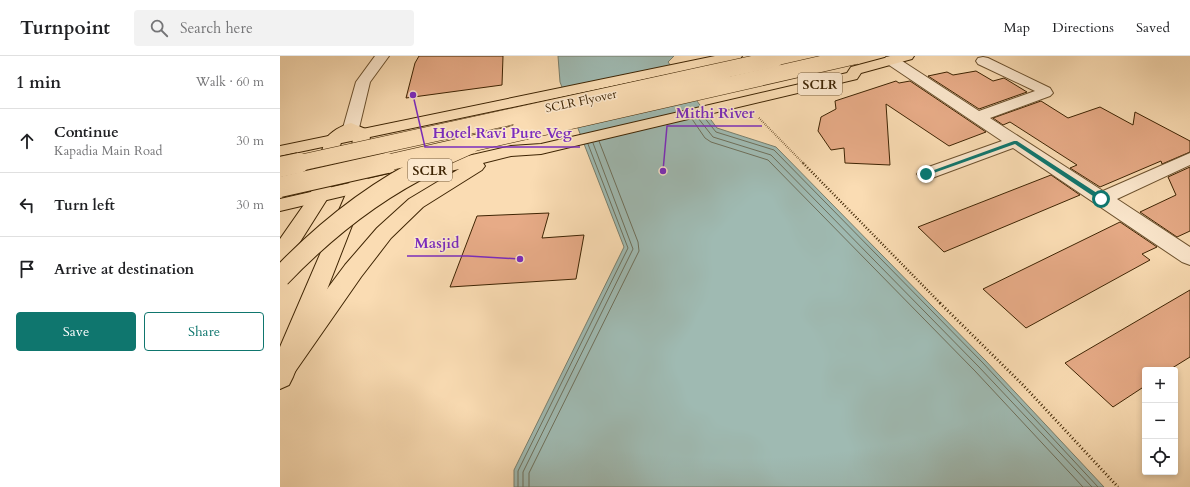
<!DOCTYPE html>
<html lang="en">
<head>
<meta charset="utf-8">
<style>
	body { margin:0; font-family:Cardo,serif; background:#f2f2f2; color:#202124 }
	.controls { position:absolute; right:12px; bottom:12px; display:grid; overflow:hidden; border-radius:4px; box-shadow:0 2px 6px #0003 }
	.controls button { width:36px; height:36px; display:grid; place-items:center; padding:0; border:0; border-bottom:1px solid #e0e0e0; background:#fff; color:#202124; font:20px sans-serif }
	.stop { position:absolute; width:12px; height:12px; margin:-9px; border:3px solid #0f766e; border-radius:50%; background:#fff }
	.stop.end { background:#0f766e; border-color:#fff; box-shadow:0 1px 4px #0008 }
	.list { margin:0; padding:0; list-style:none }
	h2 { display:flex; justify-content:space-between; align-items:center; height:52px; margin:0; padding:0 16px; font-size:17px }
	h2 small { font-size:13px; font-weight:400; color:#757577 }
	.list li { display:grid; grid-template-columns:26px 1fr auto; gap:12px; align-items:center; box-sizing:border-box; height:64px; padding:0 16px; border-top:1px solid #e0e0e0 }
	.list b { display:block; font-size:15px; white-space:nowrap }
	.list p { margin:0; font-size:13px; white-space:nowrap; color:#757577 }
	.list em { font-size:13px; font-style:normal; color:#757577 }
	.actions { display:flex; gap:8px; padding:12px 16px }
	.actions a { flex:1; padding:9px 0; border:1px solid #0f766e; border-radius:4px; text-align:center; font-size:14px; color:#0f766e }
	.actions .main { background:#0f766e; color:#fff }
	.icon { flex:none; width:22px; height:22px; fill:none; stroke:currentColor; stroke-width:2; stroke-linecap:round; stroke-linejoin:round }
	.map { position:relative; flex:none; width:910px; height:431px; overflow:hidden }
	header { display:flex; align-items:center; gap:24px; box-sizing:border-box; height:56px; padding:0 20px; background:#fff; border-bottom:1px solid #e0e0e0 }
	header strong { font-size:19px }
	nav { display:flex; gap:22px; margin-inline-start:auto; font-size:14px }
	.search { width:280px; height:36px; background:#f2f2f2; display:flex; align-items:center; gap:10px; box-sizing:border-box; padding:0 14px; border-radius:4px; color:#757577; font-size:15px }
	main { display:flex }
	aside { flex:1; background:#fff }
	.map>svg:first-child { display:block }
</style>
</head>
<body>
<header>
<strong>Turnpoint</strong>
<div class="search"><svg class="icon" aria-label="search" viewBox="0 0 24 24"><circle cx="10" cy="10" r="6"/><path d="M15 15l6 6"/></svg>Search here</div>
<nav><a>Map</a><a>Directions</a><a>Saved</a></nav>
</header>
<main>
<aside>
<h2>1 min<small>Walk · 60 m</small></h2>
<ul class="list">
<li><svg class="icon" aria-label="ahead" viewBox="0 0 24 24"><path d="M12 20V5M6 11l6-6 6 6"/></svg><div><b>Continue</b><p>Kapadia Main Road</p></div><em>30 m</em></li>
<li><svg class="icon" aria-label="left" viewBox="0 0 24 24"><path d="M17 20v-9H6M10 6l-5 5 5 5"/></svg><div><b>Turn left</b></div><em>30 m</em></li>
<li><svg class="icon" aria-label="arrive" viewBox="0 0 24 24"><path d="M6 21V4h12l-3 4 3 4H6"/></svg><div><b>Arrive at destination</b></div></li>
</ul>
<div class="actions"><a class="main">Save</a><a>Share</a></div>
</aside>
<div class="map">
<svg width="910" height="431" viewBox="0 0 910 431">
	<rect width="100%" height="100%" fill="#fadcb3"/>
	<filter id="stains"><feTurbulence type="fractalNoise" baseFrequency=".005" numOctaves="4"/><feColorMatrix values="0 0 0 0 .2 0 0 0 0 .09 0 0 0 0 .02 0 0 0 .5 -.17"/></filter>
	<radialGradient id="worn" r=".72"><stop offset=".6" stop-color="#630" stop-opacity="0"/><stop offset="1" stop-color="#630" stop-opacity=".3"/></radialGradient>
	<!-- water -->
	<polygon fill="#9fbab2" stroke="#787e6c" points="278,0 394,0 388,6 437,72 496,91 705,304 824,431 234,431 234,414 344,191 280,26"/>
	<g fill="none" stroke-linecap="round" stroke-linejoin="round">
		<!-- shore -->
		<g stroke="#6e6f5a" stroke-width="1">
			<polyline points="423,60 436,76 494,94 703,307 818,431"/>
			<polyline points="418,62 433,81 491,99 699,311 812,431"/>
			<polyline points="412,63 425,82 431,86 488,104 695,315 803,431"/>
			<polyline points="238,431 238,415 348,192 308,88"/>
			<polyline points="243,431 243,416 353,193 313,87"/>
			<polyline points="249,431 249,417 359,195 358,186 319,85"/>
		</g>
	</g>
	<!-- building -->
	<g fill="#e7ab87" stroke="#3e2403">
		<polygon points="139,0 223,0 222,29 126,42 135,7"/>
		<polygon points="696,15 713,25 724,22 747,36 699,53 648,20 667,16 673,19"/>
		<polygon points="616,25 619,27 630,25 706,76 669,90 606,48 610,109 565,107 564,92 551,94 538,75 541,61 556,53 555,45"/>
		<polygon points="761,45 788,62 820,51 853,69 855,56 910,85 910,96 882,108 881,105 820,131 790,112 797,109 730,66 723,69 713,62"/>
		<polygon points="910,111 910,175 897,181 860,156 896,139 888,121"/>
		<polygon points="771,119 800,139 664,196 638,171"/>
		<polygon points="269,157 262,182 304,179 296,223 170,231 197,160"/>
		<polygon points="840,166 877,191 862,198 870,204 746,272 703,233"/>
		<polygon points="910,234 910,301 889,314 865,314 865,330 833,351 785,307"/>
	</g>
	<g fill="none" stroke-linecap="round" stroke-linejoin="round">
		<!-- minor casing -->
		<g stroke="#6d522f" stroke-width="2">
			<g id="minor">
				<polygon points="95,0 109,0 90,26 79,72 77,75 71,77 65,75 63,72 76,26"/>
				<polygon points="611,0 616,1 699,55 755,35 698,8 696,5 698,2 703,1 708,2 770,32 773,37 770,40 710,62 823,135 910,97 910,109 837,143 910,191 910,209 902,206 733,92 652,122 646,124 640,122 637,118 640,114 722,85 606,7 604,4 606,1"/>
			</g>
		</g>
		<!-- major casing -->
		<g stroke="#3e2403" stroke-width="2">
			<path id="major" d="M 71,67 L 88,74 L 90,78 L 87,131 L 13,321 L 9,329 L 0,333 L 0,291 L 69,131 L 73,80 L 72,79 L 61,86 L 49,140 L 8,205 L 0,208 L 0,183 L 30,140 L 45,84 C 50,76 62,69 71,67 Z"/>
		</g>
		<!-- highway casing -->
		<g stroke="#3e2403" stroke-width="2">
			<g id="highway">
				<polygon points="435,0 462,0 460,3 455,4 0,100 0,90"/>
				<polygon points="612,0 634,0 632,3 581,17 577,23 261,98 231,100 203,107 205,110 202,114 143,151 111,182 81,221 12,320 3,323 0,322 0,296 65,209 97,172 129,143 179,113 0,155 0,143 231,90 261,88 567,17 571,11"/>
			</g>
		</g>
		<!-- path-far2 -->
		<polyline stroke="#3e2403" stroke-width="2" stroke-dasharray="0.5 1.5" stroke-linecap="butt" points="479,62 524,108"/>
		<!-- path-far1 -->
		<polyline stroke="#3e2403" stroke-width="2.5" stroke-dasharray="1 2" stroke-linecap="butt" points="523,107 661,248"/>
		<!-- path -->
		<polyline stroke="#3e2403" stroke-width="3" stroke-dasharray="1 2.5" stroke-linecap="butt" points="660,247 743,329 838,431"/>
		<!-- minor -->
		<use href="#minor" fill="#fce8ce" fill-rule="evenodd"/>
		<!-- major -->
		<use href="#major" fill="#fadcb3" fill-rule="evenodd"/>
		<!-- highway -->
		<use href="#highway" fill="#fadcb3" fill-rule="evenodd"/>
		<!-- major-bridge-far1 casing -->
		<g stroke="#3e2403" stroke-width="17" stroke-linecap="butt">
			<g id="major-bridge-far1">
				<polyline points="241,71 281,58 441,23"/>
				<polyline points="150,108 190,90"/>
			</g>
		</g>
		<!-- major-bridge casing -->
		<g stroke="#3e2403" stroke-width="22" stroke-linecap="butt">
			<path id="major-bridge" d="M 0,221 C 45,174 94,135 152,107"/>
		</g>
		<!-- highway-bridge-far1 casing -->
		<g stroke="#3e2403" stroke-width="17" stroke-linecap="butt">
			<g id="highway-bridge-far1">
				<polyline points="15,108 495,3"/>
				<polyline points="102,108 576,0"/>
			</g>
		</g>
		<!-- highway-bridge casing -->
		<g stroke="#3e2403" stroke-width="22" stroke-linecap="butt">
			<g id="highway-bridge">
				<polyline points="0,111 19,107"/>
				<polyline points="0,131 107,107"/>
			</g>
		</g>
		<!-- major-bridge-far1 -->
		<use href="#major-bridge-far1" stroke="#fadcb3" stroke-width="16"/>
		<!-- major-bridge -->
		<use href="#major-bridge" stroke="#fadcb3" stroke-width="20"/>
		<!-- highway-bridge-far1 -->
		<use href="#highway-bridge-far1" stroke="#fadcb3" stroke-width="16"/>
		<!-- highway-bridge -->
		<use href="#highway-bridge" stroke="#fadcb3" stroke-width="20"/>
	</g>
	<!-- route -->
	<polygon fill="#0f766e" points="734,85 737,85 823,141 823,144 819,144 735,88 648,119 643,118"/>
	<g text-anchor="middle" stroke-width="3" stroke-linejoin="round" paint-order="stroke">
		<!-- far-street labels -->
		<g font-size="12" fill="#3e2403" stroke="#fce8ce">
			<text transform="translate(301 45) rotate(-12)" y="4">SCLR Flyover</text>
		</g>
		<!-- shield labels -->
		<g fill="#fce8ce" stroke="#775f40" stroke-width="1">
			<rect x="518" y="17" width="44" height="22" rx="3"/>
			<rect x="128" y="103" width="44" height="22" rx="3"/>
		</g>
		<g font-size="13" font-weight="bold" fill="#3e2403">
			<text x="540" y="33">SCLR</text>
			<text x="150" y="119">SCLR</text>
		</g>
	</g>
	<!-- callouts -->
	<path fill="none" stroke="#7b2cbf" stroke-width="1.5" d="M383 115L387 70H482M133 39L145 91H300M240 203L188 200H127"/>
	<g fill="#7b2cbf" stroke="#fce8ce" stroke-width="1.5">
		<circle cx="383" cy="115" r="4"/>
		<circle cx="133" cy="39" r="4"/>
		<circle cx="240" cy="203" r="4"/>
	</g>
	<g font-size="15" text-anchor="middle" font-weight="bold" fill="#7b2cbf" stroke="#fce8ce" stroke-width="3" stroke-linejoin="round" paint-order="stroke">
		<text x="435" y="62">Mithi River</text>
		<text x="222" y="82">Hotel Ravi Pure Veg</text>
		<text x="157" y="192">Masjid</text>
	</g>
	<rect width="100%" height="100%" filter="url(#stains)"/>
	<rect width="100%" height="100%" fill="url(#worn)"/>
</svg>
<div class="controls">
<button>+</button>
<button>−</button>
<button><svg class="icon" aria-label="locate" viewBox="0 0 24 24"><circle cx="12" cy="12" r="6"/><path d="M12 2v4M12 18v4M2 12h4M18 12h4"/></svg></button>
</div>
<div class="stop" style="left:821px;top:143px"></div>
<div class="stop end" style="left:646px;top:118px"></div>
</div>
</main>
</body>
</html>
